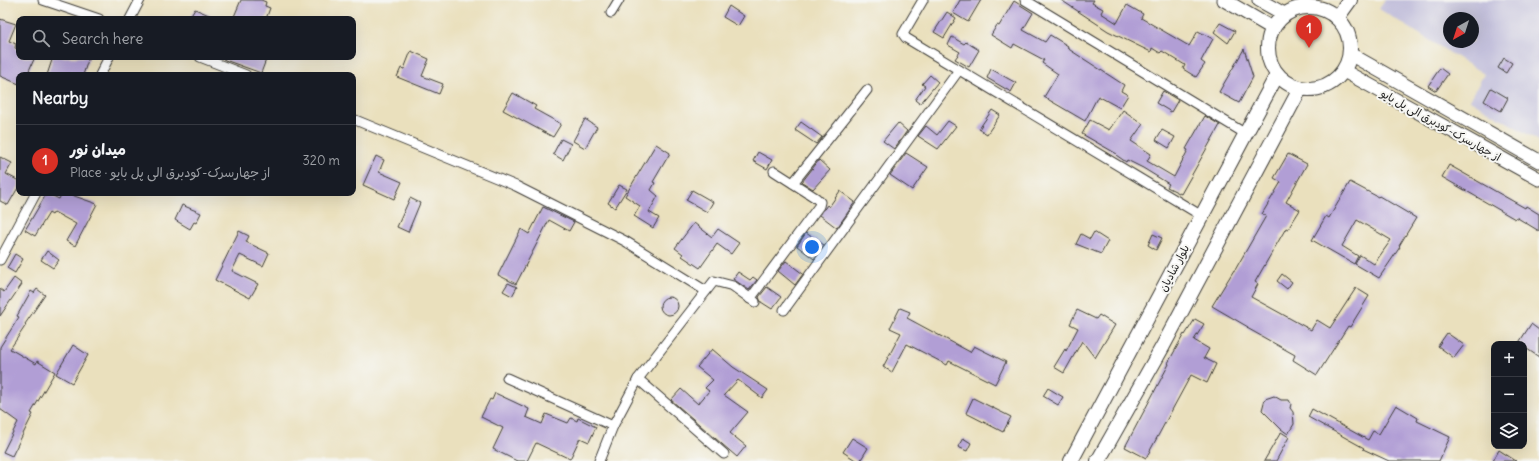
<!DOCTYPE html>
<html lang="en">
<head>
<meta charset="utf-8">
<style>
	body { margin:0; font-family:Delius,"Playpen Sans Arabic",sans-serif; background:#242831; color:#f1f3f6 }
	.controls { position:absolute; right:12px; bottom:12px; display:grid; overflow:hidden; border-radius:8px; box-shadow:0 4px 16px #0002 }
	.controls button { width:36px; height:36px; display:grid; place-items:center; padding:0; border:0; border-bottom:1px solid #363941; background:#171b24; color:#f1f3f6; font:20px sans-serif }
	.compass { position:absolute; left:1443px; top:12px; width:36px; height:36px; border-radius:50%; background:#171b24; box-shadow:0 4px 16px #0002; rotate:219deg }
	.you { position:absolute; left:812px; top:247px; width:14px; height:14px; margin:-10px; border:3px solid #fff; border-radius:50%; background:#1a73e8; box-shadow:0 0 0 6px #1a73e833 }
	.badge { display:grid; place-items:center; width:26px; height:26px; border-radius:50%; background:#d93025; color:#fff; font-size:13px; font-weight:700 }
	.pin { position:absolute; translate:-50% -33px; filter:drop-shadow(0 1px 2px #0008) }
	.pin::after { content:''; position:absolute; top:21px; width:14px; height:12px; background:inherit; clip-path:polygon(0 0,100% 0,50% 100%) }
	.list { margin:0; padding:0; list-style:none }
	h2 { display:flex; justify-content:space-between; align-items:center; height:52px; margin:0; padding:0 16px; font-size:17px }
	h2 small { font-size:13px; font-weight:400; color:#9ea1a6 }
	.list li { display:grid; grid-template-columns:26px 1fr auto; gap:12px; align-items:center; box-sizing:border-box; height:72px; padding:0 16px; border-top:1px solid #363941 }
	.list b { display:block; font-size:15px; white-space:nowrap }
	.list p { margin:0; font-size:13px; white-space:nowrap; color:#9ea1a6 }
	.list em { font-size:13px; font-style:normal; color:#9ea1a6 }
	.icon { flex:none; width:22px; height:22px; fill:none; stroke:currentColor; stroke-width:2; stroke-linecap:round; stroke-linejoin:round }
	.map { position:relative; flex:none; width:1539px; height:461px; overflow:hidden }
	.search { position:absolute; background:#171b24; box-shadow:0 4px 16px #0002; left:16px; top:16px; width:340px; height:44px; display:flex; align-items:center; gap:10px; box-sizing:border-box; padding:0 14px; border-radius:8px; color:#9ea1a6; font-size:15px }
	.panel { position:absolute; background:#171b24; box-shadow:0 4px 16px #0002; left:16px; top:72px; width:340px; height:124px; border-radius:8px }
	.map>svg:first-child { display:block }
</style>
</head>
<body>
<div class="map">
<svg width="1539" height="461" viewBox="0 0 1539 461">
	<rect width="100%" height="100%" fill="#f6f6f2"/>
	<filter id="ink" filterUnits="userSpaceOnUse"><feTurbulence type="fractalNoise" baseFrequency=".025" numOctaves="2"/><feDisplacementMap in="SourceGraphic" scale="8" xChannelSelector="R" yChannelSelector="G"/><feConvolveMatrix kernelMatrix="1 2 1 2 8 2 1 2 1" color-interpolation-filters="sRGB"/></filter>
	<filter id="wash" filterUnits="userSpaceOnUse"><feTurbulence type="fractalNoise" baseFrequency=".012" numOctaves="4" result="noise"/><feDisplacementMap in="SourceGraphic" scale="16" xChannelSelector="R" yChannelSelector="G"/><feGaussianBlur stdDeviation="0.9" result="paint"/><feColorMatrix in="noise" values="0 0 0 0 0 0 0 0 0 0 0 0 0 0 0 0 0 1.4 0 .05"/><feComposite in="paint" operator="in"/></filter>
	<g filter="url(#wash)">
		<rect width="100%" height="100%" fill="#eae0bd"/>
		<!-- industrial -->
		<path fill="#c3c0db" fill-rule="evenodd" d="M 1385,0 L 1539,0 L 1539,141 L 1470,100 L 1484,74 L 1379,9 ZM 1449,18 L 1473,18 L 1473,42 L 1449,42 Z"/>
		<g id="blocks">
			<!-- building -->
			<g fill="#b19ed5">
				<polygon points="241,0 261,0 266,2 265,6 270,8 266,19 233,19"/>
				<polygon points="960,0 981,0 968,22 953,13"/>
				<polygon points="1061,0 1094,0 1092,3 1103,9 1101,13 1117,23 1127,5 1143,14 1141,18 1189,46 1198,31 1213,39 1201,61 1205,64 1196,77 1183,69 1185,65 1162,51 1160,53 1152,48 1151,52 1108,31"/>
				<polygon points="1014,1 1033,13 1023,30 1045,42 1050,35 1068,46 1067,48 1124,85 1121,91 1128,95 1120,108 1098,96 1085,121 1044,97 1058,74 1042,63 1044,60 1014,44 1012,48 991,35 997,25 999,26"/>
				<polygon points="729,6 744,16 738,26 723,17"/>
				<polygon points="195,9 218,19 189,19"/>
				<polygon points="947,12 956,18 944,38 934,32"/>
				<polygon points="0,19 16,24 9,41 16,44 15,48 19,50 19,57 35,57 27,75 19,75 19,84 0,76"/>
				<polygon points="1220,23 1235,31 1228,43 1214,32"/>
				<polygon points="952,37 964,44 966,42 979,50 969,67 955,59 960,52 948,45"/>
				<polygon points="1244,49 1253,77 1239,103 1219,92"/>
				<polygon points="411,51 429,59 422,76 443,84 439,94 397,77 401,68 404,69"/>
				<polygon points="53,57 89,57 83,75 47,75"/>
				<polygon points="220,57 267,57 261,73 225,60"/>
				<polygon points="1504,58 1512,63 1506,73 1498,68"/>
				<polygon points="1440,68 1448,74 1436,91 1428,86"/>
				<polygon points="991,69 1016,83 1011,92 987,78"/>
				<polygon points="930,75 938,82 920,104 915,100 925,86 922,84"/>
				<polygon points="1491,88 1508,98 1501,111 1484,101"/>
				<polygon points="1163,91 1178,100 1171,112 1156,103"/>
				<polygon points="513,93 536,106 534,109 561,124 553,137 503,110"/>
				<polygon points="992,110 1000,115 987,134 979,129"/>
				<polygon points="1123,110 1143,124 1131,141 1151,154 1147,161 1174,177 1188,150 1186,149 1205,116 1220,125 1181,194 1167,187 1169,184 1143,168 1127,160 1126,162 1116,155 1117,154 1082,134 1090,120 1109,130"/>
				<polygon points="585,119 597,127 585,148 573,141"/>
				<polygon points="948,121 956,126 938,149 918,136 926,126 937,135"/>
				<polygon points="801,122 822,137 816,144 795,130"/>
				<polygon points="898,123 907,131 894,149 883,141"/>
				<polygon points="1162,130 1175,137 1169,148 1156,140"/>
				<polygon points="561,139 571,144 563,160 553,154"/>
				<polygon points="656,144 670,153 653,182 655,183 651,190 658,196 649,212 659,218 653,228 634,216 640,206 625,196"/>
				<polygon points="758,152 772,160 767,169 753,161"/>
				<polygon points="906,153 928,167 912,190 890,175"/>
				<polygon points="1288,154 1307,164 1286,202 1300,210 1288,229 1286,228 1255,282 1258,284 1251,297 1311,330 1317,320 1330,328 1356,288 1369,296 1350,327 1348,326 1317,375 1293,360 1295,355 1247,328 1248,327 1212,306 1234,270 1235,270 1266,216 1262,214 1281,182 1274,178"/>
				<polygon points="376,156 384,160 379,172 402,182 394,199 363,185"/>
				<polygon points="0,157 12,163 6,174 19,181 19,186 8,205 0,201"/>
				<polygon points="819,160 830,170 813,189 802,182"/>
				<polygon points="1449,165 1525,208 1526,206 1539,214 1539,231 1516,217 1515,219 1442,177"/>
				<polygon points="1350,182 1378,197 1379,196 1416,218 1399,246 1400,247 1379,278 1355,264 1360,255 1374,264 1391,240 1357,220 1342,246 1358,256 1354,264 1312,240 1326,216 1329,218"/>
				<polygon points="619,185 627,189 615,208 608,203"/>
				<polygon points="692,190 713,202 707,212 686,200"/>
				<polygon points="840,191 855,202 837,228 820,215 827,205 829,207"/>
				<polygon points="47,193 59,199 62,193 66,193 97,204 75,246 66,241 76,224 54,212 52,215 49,213 35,236 25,230"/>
				<polygon points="410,198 420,203 408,232 397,227"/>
				<polygon points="182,205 201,213 196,223 194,222 190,229 175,220"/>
				<polygon points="543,207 574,222 569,231 549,220 516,284 498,275 521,229 529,234"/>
				<polygon points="694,223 712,237 718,229 739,243 731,254 717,244 700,268 682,256 683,254 675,248"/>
				<polygon points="239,231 249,236 246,242 269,253 263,266 240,255 232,271 258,284 250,298 215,280"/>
				<polygon points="1094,232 1108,241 1101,254 1076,244 1081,234 1090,239"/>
				<polygon points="806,233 824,245 814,259 797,246"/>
				<polygon points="1153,234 1162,238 1156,250 1148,245"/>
				<polygon points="47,251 59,260 53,268 41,260"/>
				<polygon points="15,254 23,259 15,273 7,268"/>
				<polygon points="786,261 803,274 795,285 778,271"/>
				<polygon points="738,272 750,280 753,277 757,280 749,290 733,279"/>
				<polygon points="1282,274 1292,282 1287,289 1277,281"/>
				<polygon points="14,278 22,284 0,316 0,289 4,292"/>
				<polygon points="508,283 517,287 512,296 503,291"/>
				<polygon points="767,287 781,297 772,309 761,302 759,297"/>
				<polygon points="37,289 45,295 25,324 26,325 10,349 36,364 37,361 55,372 31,413 33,414 12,456 3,452 18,422 0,409 0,347 19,317 17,316 31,291 34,293"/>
				<circle cx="669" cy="306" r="9"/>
				<polygon points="900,308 910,312 907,318 970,352 974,346 1006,362 995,384 949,361 947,365 907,344 892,372 883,367 901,333 890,328"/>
				<polygon points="1077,310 1096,319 1099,315 1115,325 1095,358 1082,341 1064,373 1054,367 1065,349 1066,351 1078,328 1070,324"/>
				<polygon points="1195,319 1204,324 1194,340 1209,349 1204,358 1216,364 1207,383 1191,375 1146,458 1125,447 1169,364 1168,363 1184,334 1185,335"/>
				<polygon points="1531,324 1539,330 1539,357 1524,347 1524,344 1518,344"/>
				<polygon points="1447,333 1464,345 1454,358 1438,346"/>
				<polygon points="73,345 88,355 72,383 56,374"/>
				<polygon points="712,349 733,367 768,390 762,398 738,380 724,395 748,412 730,433 746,446 737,457 671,400 681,389 698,404 709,391 705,388 713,380 697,367"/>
				<polygon points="1048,388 1063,397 1058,405 1043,396"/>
				<polygon points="495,393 529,409 526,417 542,424 546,414 568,423 571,418 577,421 578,418 596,427 589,442 580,438 570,459 536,443 527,461 517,461 493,449 503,428 481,417 490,399 492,400"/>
				<polygon points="1274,396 1281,400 1289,400 1291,404 1290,408 1293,412 1294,424 1288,434 1281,429 1262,410 1265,399"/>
				<polygon points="973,398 1011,417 1003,432 966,413"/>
				<polygon points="1396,405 1418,418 1417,421 1450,437 1439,461 1389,461 1363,449 1364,448 1308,417 1312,409 1368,440 1373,431 1379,434"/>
				<polygon points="1281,432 1289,437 1276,461 1264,461"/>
				<polygon points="852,438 868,448 860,461 857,461 843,452"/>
				<polygon points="963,438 971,443 967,451 958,447"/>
				<polygon points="1499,450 1516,461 1493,461"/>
			</g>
		</g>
	</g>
	<g filter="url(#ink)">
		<use href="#blocks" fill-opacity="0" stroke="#3b3934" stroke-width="1"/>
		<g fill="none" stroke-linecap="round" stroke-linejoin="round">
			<!-- street casing -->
			<g stroke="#3b3934" stroke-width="11">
				<g id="street">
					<polyline points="43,0 99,19"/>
					<polyline points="923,0 903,34 906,38 1202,216"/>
					<polyline points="1025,0 1246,134"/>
					<polyline points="611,13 619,0"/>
					<polyline points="130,19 140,0"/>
					<polyline points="200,57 246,75"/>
					<polyline points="100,75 109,57"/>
					<polyline points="353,119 516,186 625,241 706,291"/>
					<polyline points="793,183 867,90"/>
					<polyline points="0,260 36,193"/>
					<polyline points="750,299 819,206 820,202 816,198 774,171"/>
					<polyline points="784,310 959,70"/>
					<polyline points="507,378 613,426"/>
					<polyline points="638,379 724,454"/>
					<polyline points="599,461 613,426 638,379 714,281 733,286 755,302"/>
				</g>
			</g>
			<!-- secondary casing -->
			<g stroke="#3b3934" stroke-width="15">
				<g id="secondary">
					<polyline points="1224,0 1272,28"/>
					<polyline points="1259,0 1284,14"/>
					<polyline points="1350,54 1539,161"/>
					<polyline points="1344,71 1539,179"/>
				</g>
			</g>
			<!-- primary casing -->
			<g stroke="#3b3934" stroke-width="16">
				<g id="primary">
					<circle cx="1309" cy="48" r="41"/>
					<polyline points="1337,18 1350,0"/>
					<polyline points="1071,461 1277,75"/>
					<polyline points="1098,461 1163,346 1300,89"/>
				</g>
			</g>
			<!-- street -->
			<use href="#street" stroke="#fff" stroke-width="9"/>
			<!-- secondary -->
			<use href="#secondary" stroke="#fff" stroke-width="13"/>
			<!-- primary -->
			<use href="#primary" stroke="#fff" stroke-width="14"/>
		</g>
	</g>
	<g text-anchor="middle" stroke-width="4" stroke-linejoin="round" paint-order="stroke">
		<!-- street labels -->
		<g font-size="11" fill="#1c1c1c" stroke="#f6f6f2">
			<text transform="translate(1441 125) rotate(29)" y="4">از جهارسرک-کودبرق الی پل بایو</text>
			<text transform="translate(1174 268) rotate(-62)" y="4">بلوار شادیان</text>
		</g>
	</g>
</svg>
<div class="controls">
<button>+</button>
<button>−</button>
<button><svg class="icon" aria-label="layers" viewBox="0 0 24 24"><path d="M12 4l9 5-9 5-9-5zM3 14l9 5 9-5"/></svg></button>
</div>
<svg class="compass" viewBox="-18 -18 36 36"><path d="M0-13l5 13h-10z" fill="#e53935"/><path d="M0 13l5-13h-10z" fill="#9ea1a6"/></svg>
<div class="you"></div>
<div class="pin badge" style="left:1309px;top:48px">1</div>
<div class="search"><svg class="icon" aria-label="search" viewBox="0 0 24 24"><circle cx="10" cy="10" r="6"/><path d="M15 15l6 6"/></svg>Search here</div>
<section class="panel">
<h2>Nearby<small></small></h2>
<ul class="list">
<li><span class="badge">1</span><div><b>میدان نور</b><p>Place · از جهارسرک-کودبرق الی پل بایو</p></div><em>320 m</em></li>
</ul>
</section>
</div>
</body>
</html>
